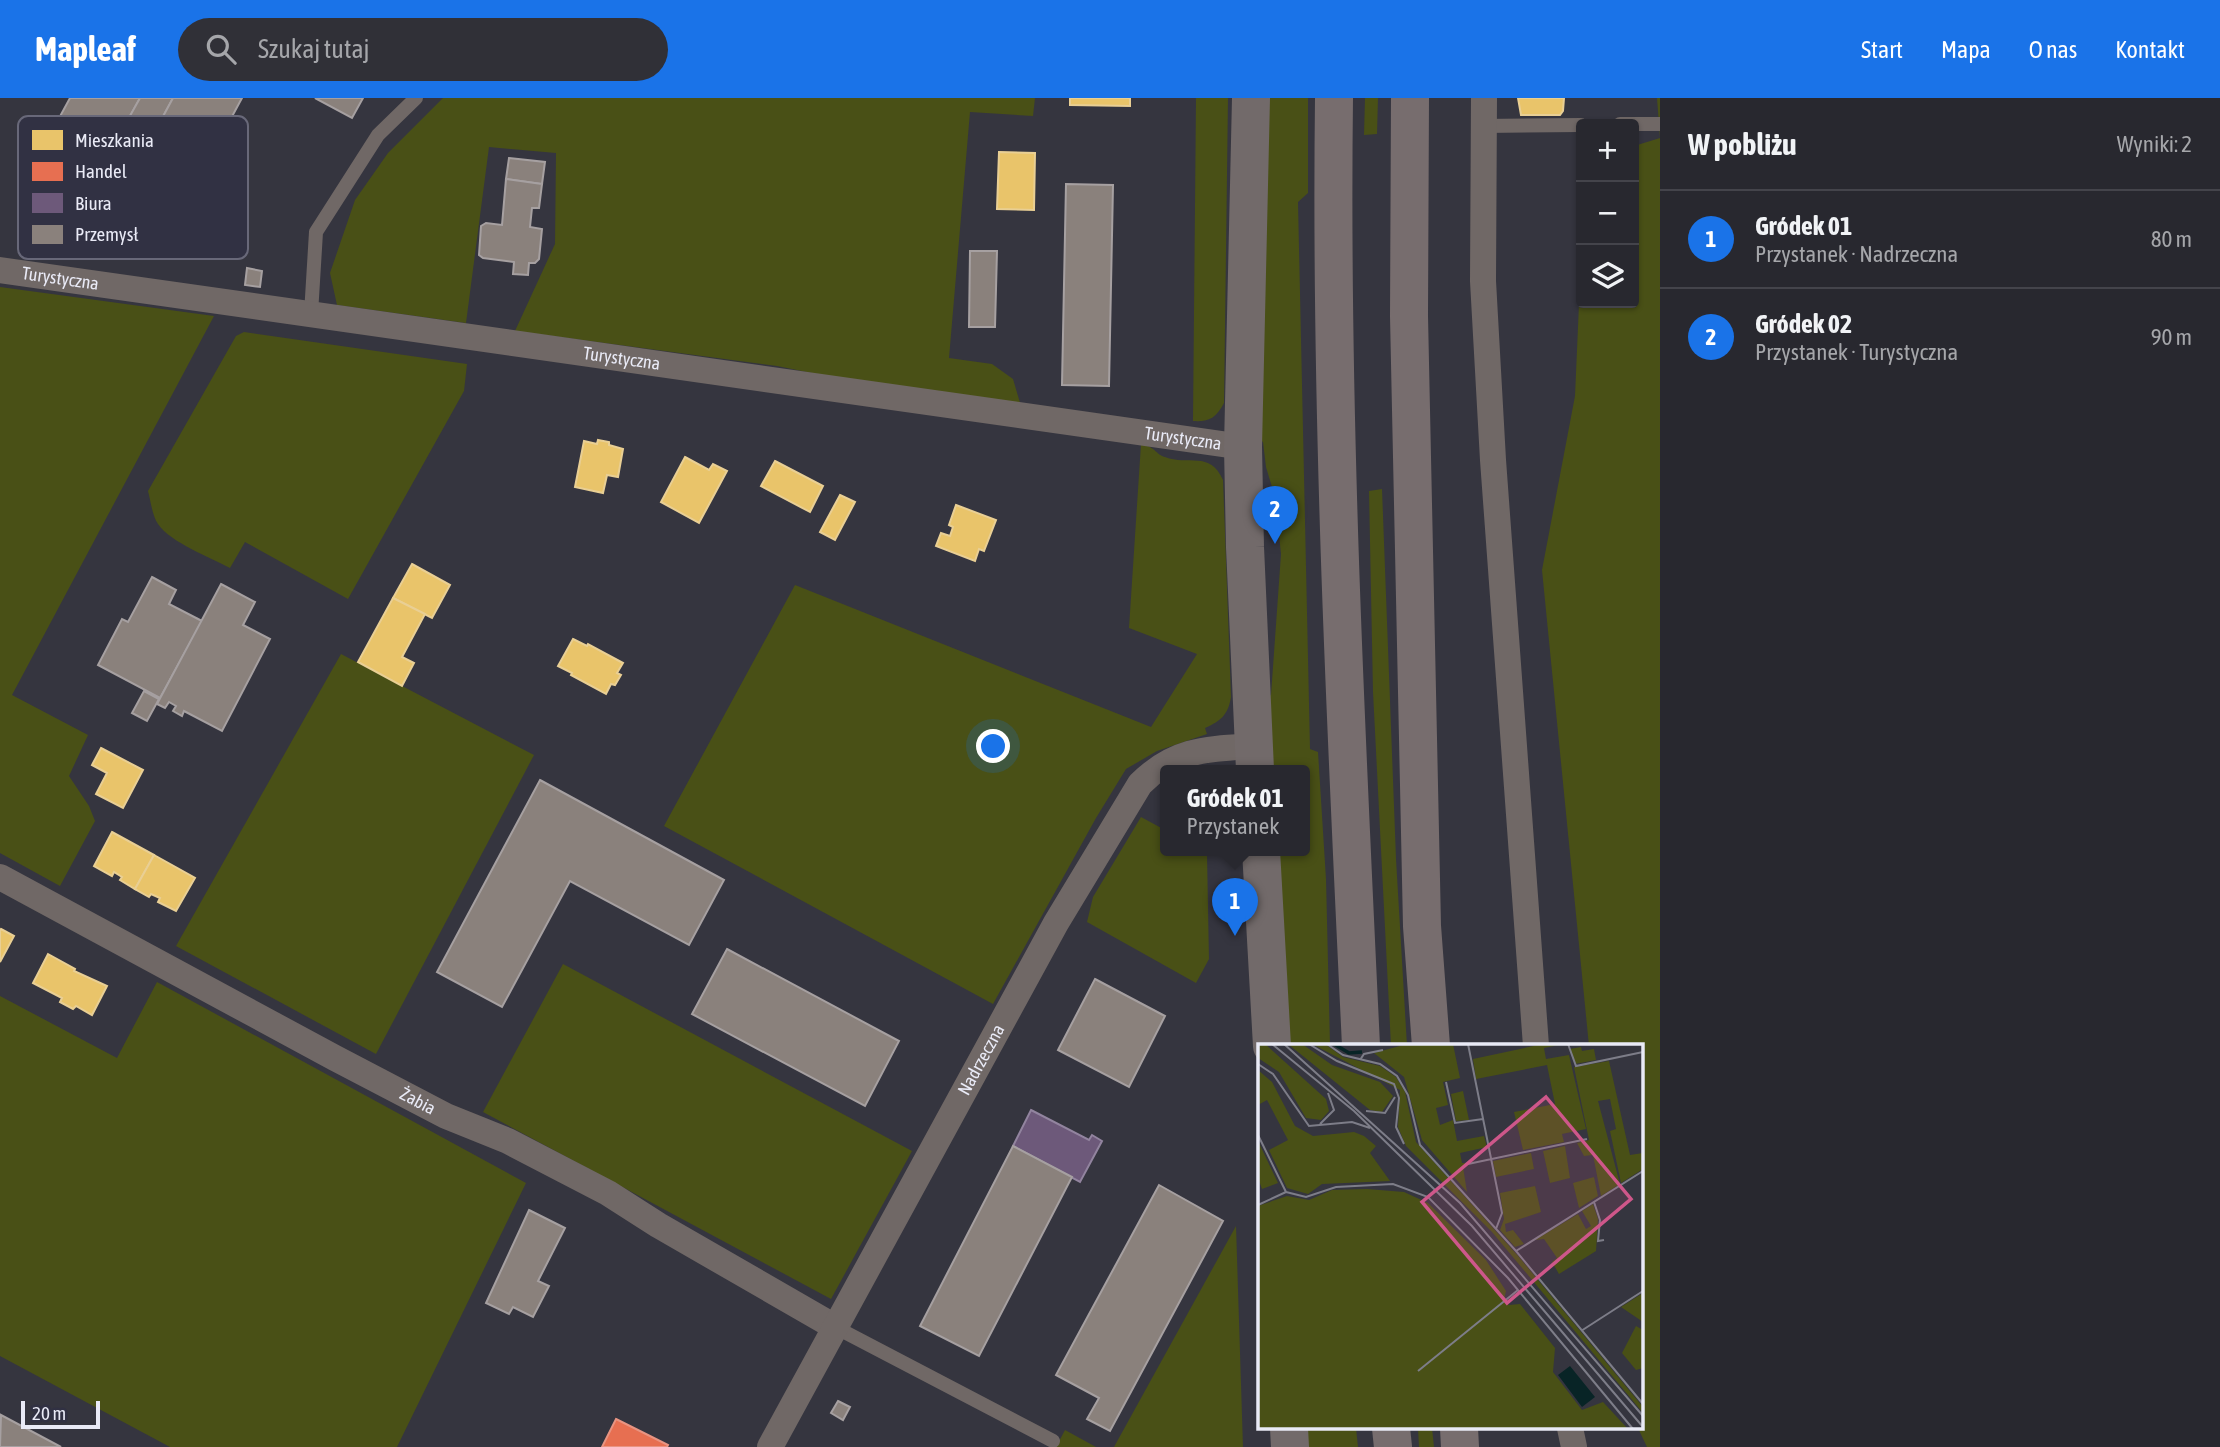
<!DOCTYPE html>
<html lang="pl">
<head>
<meta charset="utf-8">
<style>
	body { margin:0; font-family:"Asap Condensed",sans-serif; background:#303037; color:#f1f3f6 }
	.controls { position:absolute; right:21px; top:21px; display:grid; overflow:hidden; border-radius:7px; box-shadow:0 2px 5px #0004 }
	.controls button { width:63px; height:63px; display:grid; place-items:center; padding:0; border:0; border-bottom:2px solid #44444b; background:#28282f; color:#f1f3f6; font:35px sans-serif }
	.scale { position:absolute; left:21px; bottom:18px; width:79px; box-sizing:border-box; padding-left:7px; border:4px solid #e9eaf6; border-top:0; font-size:19px; line-height:24px; white-space:nowrap; color:#e9eaf6; -webkit-text-stroke:5px #313143; paint-order:stroke }
	.you { position:absolute; left:994px; top:649px; width:24px; height:24px; margin:-18px; border:5px solid #fff; border-radius:50%; background:#1a73e8; box-shadow:0 0 0 10px #1a73e833 }
	.badge { display:grid; place-items:center; width:46px; height:46px; border-radius:50%; background:#1a73e8; color:#fff; font-size:23px; font-weight:700 }
	.pin { position:absolute; translate:-50% -58px; filter:drop-shadow(0 2px 4px #0008) }
	.pin::after { content:''; position:absolute; top:37px; width:24px; height:21px; background:inherit; clip-path:polygon(0 0,100% 0,50% 100%) }
	.popup { position:absolute; left:1160px; top:667px; width:150px; height:91px; box-sizing:border-box; display:grid; place-content:center; border-radius:7px; background:#28282f; filter:drop-shadow(0 2px 5px #0005); font-size:23px; white-space:nowrap; color:#a5a6aa }
	.popup b { font-size:26px; color:#f1f3f6 }
	.popup::after { content:''; position:absolute; left:50%; top:100%; margin-left:-14px; border:14px solid transparent; border-top-color:#28282f }
	.list { margin:0; padding:0; list-style:none }
	h2 { display:flex; justify-content:space-between; align-items:center; height:91px; margin:0; padding:0 28px; font-size:30px }
	h2 small { font-size:23px; font-weight:400; color:#a5a6aa }
	.list li { display:grid; grid-template-columns:46px 1fr auto; gap:21px; align-items:center; box-sizing:border-box; height:98px; padding:0 28px; border-top:2px solid #44444b }
	.list b { display:block; font-size:26px; white-space:nowrap }
	.list p { margin:0; font-size:23px; white-space:nowrap; color:#a5a6aa }
	.list em { font-size:23px; font-style:normal; color:#a5a6aa }
	.icon { flex:none; width:38px; height:38px; fill:none; stroke:currentColor; stroke-width:2; stroke-linecap:round; stroke-linejoin:round }
	.map { position:relative; flex:none; width:1660px; height:1349px; overflow:hidden }
	header { display:flex; align-items:center; gap:42px; box-sizing:border-box; height:98px; padding:0 35px; background:#1a73e8; color:#fff }
	header strong { font-size:33px }
	nav { display:flex; gap:38px; margin-inline-start:auto; font-size:24px }
	.search { width:490px; height:63px; background:#303037; display:flex; align-items:center; gap:18px; box-sizing:border-box; padding:0 24px; border-radius:38px; color:#a5a6aa; font-size:26px }
	main { display:flex }
	aside { flex:1; background:#28282f }
	.map>svg:first-child { display:block }
</style>
</head>
<body>
<header>
<strong>Mapleaf</strong>
<div class="search"><svg class="icon" aria-label="search" viewBox="0 0 24 24"><circle cx="10" cy="10" r="6"/><path d="M15 15l6 6"/></svg>Szukaj tutaj</div>
<nav><a>Start</a><a>Mapa</a><a>O nas</a><a>Kontakt</a></nav>
</header>
<main>
<div class="map">
<svg width="1660" height="1349" viewBox="0 0 1660 1349">
	<rect width="100%" height="100%" fill="#35353f"/>
	<!-- green -->
	<g fill="#495016">
		<polygon points="443,0 1035,0 1033,18 970,14 949,260 992,266 1013,281 1021,308 852,283 777,268 515,233 555,146 556,55 489,49 466,225 337,207 330,175 355,102 388,55"/>
		<path d="M 1196,0 L 1228,0 L 1224,305 C 1216,320 1209,324 1193,323 Z"/>
		<polygon points="1265,0 1308,0 1308,95 1298,104 1310,651 1318,654 1326,781 1330,948 1288,948 1276,752 1305,752 1305,672 1272,672 1265,600 1271,597 1281,456 1275,399 1266,369 1263,344 1255,339"/>
		<polygon points="1365,0 1378,0 1377,36 1364,37"/>
		<polygon points="1657,0 1660,0 1660,1349 1647,1349 1638,1330 1641,1330 1641,948 1589,948 1542,472 1575,298 1581,160 1581,205 1634,205 1634,48 1660,40"/>
		<polygon points="0,189 214,218 12,597 88,637 69,678 89,708 95,723 60,788 0,755"/>
		<path d="M 244,234 L 467,266 L 464,293 L 348,501 L 245,444 L 230,470 C 210,459 171,445 158,426 C 152,417 151,404 148,393 L 236,238 Z"/>
		<path d="M 1141,346 C 1156,349 1155,356 1165,359 C 1188,368 1210,352 1223,382 L 1231,599 C 1228,617 1221,623 1205,630 L 1207,636 L 1157,653 L 1126,671 L 1096,720 L 993,906 L 664,728 L 795,487 L 1151,629 L 1197,556 L 1129,530 Z"/>
		<polygon points="1382,391 1396,761 1407,948 1391,948 1373,594 1369,393"/>
		<polygon points="341,556 534,657 376,956 176,848"/>
		<polygon points="1141,719 1165,732 1165,752 1201,752 1207,756 1209,861 1196,885 1087,824 1093,799"/>
		<polygon points="563,866 912,1053 831,1201 483,1014"/>
		<polygon points="157,884 526,1085 397,1349 170,1349 0,1258 0,898 117,960"/>
		<polygon points="1236,1128 1243,1349 1114,1349"/>
		<polygon points="1303,1330 1356,1330 1358,1349 1303,1349"/>
		<polygon points="1418,1330 1432,1330 1434,1349 1419,1349"/>
		<polygon points="1065,1332 1096,1349 1056,1349"/>
	</g>
	<!-- homes -->
	<g fill="#e9c46a" stroke="#e9cf94" stroke-width="2">
		<polygon points="1070,0 1130,0 1130,8 1070,7"/>
		<polygon points="1518,0 1564,0 1563,13 1560,17 1521,17"/>
		<polygon points="133,54 167,74 160,88 191,105 172,140 143,125 139,132 126,126 130,118 102,102 121,67 125,69"/>
		<polygon points="999,54 1035,55 1034,112 997,111"/>
		<polygon points="598,342 609,344 609,347 623,351 618,379 607,377 603,395 575,389 584,343 597,346"/>
		<polygon points="685,359 709,372 713,366 727,373 699,425 661,404"/>
		<polygon points="775,363 823,388 810,414 761,388"/>
		<polygon points="840,397 855,404 835,442 820,434"/>
		<polygon points="956,407 996,422 984,453 979,451 975,463 936,448 941,435 950,438 953,429 949,427"/>
		<polygon points="412,466 450,487 432,520 393,500"/>
		<polygon points="393,500 425,516 402,559 414,565 402,588 358,564"/>
		<polygon points="573,541 587,548 588,546 623,565 617,575 621,577 615,587 611,586 606,596 571,577 572,575 558,568"/>
		<polygon points="101,650 143,672 123,710 96,696 107,675 92,667"/>
		<polygon points="112,734 154,757 135,791 120,782 122,779 114,774 112,778 94,768"/>
		<polygon points="154,757 195,780 176,813 158,804 160,800 151,796 149,799 135,791"/>
		<polygon points="1,831 14,838 0,864 0,833"/>
		<polygon points="48,856 75,871 74,873 107,888 92,917 76,908 73,911 60,904 62,900 33,885"/>
	</g>
	<!-- shops -->
	<polygon fill="#e76f51" stroke="#e89482" stroke-width="2" points="616,1321 668,1347 667,1349 602,1349"/>
	<!-- offices -->
	<polygon fill="#6d597a" stroke="#92849f" stroke-width="2" points="1031,1012 1089,1042 1092,1037 1102,1043 1080,1084 1013,1048"/>
	<!-- industry -->
	<g fill="#8a817c" stroke="#a6a0a1" stroke-width="2">
		<polygon points="70,0 140,0 92,87 39,57"/>
		<polygon points="140,0 173,0 152,39 126,25"/>
		<polygon points="173,0 242,0 194,89 141,59"/>
		<polygon points="315,0 363,0 352,20"/>
		<polygon points="509,60 545,64 542,86 506,81"/>
		<polygon points="506,81 542,86 539,110 532,110 530,129 542,131 539,161 535,165 529,165 528,177 513,176 514,164 483,160 479,157 481,128 486,125 502,127"/>
		<polygon points="1066,86 1113,87 1109,288 1062,287"/>
		<polygon points="970,153 997,153 995,229 969,229"/>
		<polygon points="247,170 262,173 260,189 245,187"/>
		<polygon points="152,479 176,492 169,506 202,523 160,600 98,567 122,521 128,524"/>
		<polygon points="221,486 255,504 243,527 270,541 222,633 184,613 182,618 173,613 176,608 169,604 165,610 157,606"/>
		<polygon points="144,593 159,601 147,623 132,615"/>
		<polygon points="540,682 724,782 689,847 570,783 502,909 437,874"/>
		<polygon points="727,851 899,943 865,1008 692,916"/>
		<polygon points="1095,881 1165,918 1129,989 1058,952"/>
		<polygon points="1013,1048 1072,1079 979,1258 920,1228"/>
		<polygon points="1159,1087 1223,1123 1110,1333 1087,1321 1099,1300 1056,1277"/>
		<polygon points="529,1112 565,1130 538,1183 549,1188 533,1219 513,1209 509,1216 486,1205"/>
		<polygon points="838,1303 850,1309 843,1322 831,1315"/>
		<polygon points="1,1317 61,1349 0,1349"/>
	</g>
	<g fill="none" stroke-linecap="round" stroke-linejoin="round">
		<!-- lane -->
		<g stroke="#706866" stroke-width="14">
			<polyline points="1620,26 1660,26"/>
			<polyline points="1483,28 1581,27"/>
			<polyline points="311,216 316,134 378,37 416,0"/>
			<polyline points="835,1229 1053,1343"/>
		</g>
		<!-- street -->
		<g stroke="#706866" stroke-width="26">
			<polyline points="1484,0 1483,183 1493,362 1536,948"/>
			<path id="s1" d="M 0,172 L 1243,349"/>
			<path id="s2" d="M 0,779 L 335,960 L 446,1018 L 508,1043 L 608,1095 L 658,1127 L 835,1229"/>
			<polyline points="1570,1330 1574,1349"/>
			<path id="s3" d="M 770,1349 L 1056,825 L 1140,686 C 1175,651 1207,651 1254,648"/>
		</g>
		<!-- secondary -->
		<g stroke="#726a6a" stroke-width="38">
			<polyline points="1251,0 1243,349 1245,449 1255,672"/>
			<polyline points="1261,752 1272,948"/>
			<polyline points="1289,1330 1290,1349"/>
		</g>
		<!-- highway -->
		<g stroke="#776d6e" stroke-width="38">
			<path d="M 1334,0 C 1330,316 1346,633 1361,948"/>
			<polyline points="1410,0 1409,218 1422,828 1431,948"/>
			<polyline points="1391,1330 1393,1349"/>
			<polyline points="1459,1330 1460,1349"/>
		</g>
	</g>
	<g text-anchor="middle" stroke-width="7" stroke-linejoin="round" paint-order="stroke">
		<!-- street labels -->
		<g font-size="18" fill="#e9eaf6" stroke="#313143">
			<text dy="6" stroke="none"><textPath href="#s1" startOffset="61">Turystyczna</textPath></text>
			<text dy="6" stroke="none"><textPath href="#s1" startOffset="628">Turystyczna</textPath></text>
			<text dy="6" stroke="none"><textPath href="#s1" startOffset="1195">Turystyczna</textPath></text>
			<text dy="6" stroke="none"><textPath href="#s3" startOffset="441">Nadrzeczna</textPath></text>
			<text dy="6" stroke="none"><textPath href="#s2" startOffset="474">Żabia</textPath></text>
		</g>
	</g>
	<!-- overview -->
	<g transform="translate(1258 946)">
		<rect width="385" height="385" fill="#35353f"/>
		<path d="M 0,0 L 7,0 L 68,55 L 71,67 L 63,76 L 48,74 L 21,28 L 0,14 ZM 30,0 L 44,0 L 74,21 L 122,38 L 135,52 L 124,68 L 112,66 ZM 54,0 L 67,0 L 85,13 L 122,22 L 138,33 L 147,48 L 158,98 L 261,213 L 385,363 L 385,369 L 234,188 L 148,102 L 140,83 L 142,46 ZM 149,0 L 195,0 L 202,34 L 185,38 L 190,61 L 178,64 L 182,81 L 195,76 L 199,97 L 226,92 L 229,103 L 202,109 L 204,119 L 209,119 L 205,123 L 209,148 L 164,96 L 146,33 L 116,9 ZM 285,0 L 306,0 L 286,4 L 288,15 L 311,11 L 328,85 L 304,90 L 306,98 L 265,106 L 256,68 L 297,60 L 289,21 L 218,35 L 215,15 ZM 323,3 L 324,7 L 336,5 L 338,16 L 317,20 L 312,5 ZM 351,17 L 372,111 L 385,109 L 385,125 L 363,139 L 352,87 L 358,85 L 352,55 L 340,57 L 362,140 L 343,152 L 335,111 L 326,112 L 319,99 L 331,96 L 316,23 ZM 0,26 L 14,38 L 37,82 L 55,92 L 96,88 L 106,92 L 118,102 L 112,109 L 132,137 L 64,140 L 50,150 L 29,144 L 11,106 L 30,96 L 9,56 L 0,61 ZM 205,47 L 211,76 L 198,77 L 193,50 ZM 0,97 L 20,139 L 4,145 L 0,134 ZM 307,102 L 312,134 L 292,139 L 285,107 ZM 273,109 L 276,125 L 238,133 L 235,117 ZM 336,133 L 340,152 L 321,164 L 315,139 ZM 277,142 L 283,168 L 247,180 L 248,188 L 255,186 L 266,200 L 257,203 L 242,186 L 246,175 L 242,149 ZM 109,145 L 146,148 L 170,159 L 228,216 L 248,247 L 246,256 L 251,261 L 262,260 L 297,304 L 295,328 L 324,366 L 345,358 L 370,385 L 0,385 L 0,162 L 29,152 L 51,156 L 74,146 ZM 335,160 L 340,175 L 338,207 L 301,230 L 294,218 L 299,214 L 286,195 L 277,196 L 320,170 L 328,185 L 333,182 L 324,167 ZM 385,249 L 385,278 L 363,263 ZM 378,282 L 385,286 L 385,324 L 378,326 L 364,309 Z" fill="#495016"/>
		<path d="M 312,322 L 337,353 L 324,363 L 300,331 Z" fill="#082426"/>
		<path fill="none" stroke="#082426" stroke-width="3.5" d="M 76,0 L 91,9 L 104,8"/>
		<path fill="none" stroke="#7d7d88" stroke-width="2" d="M 14,0 L 96,67 L 214,182 L 385,383M 26,0 L 202,159 L 385,372M 51,0 L 79,17 L 136,40 L 141,54 L 138,83 L 146,100M 69,0 L 85,11 L 122,20 L 139,32 L 150,51 L 162,101 L 258,207 L 385,360M 210,0 L 244,169 L 238,185M 310,0 L 318,22 L 385,8M 102,16 L 106,10 L 125,6M 0,20 L 15,30 L 51,82 L 94,78 L 112,84M 188,38 L 197,79 L 225,75M 108,67 L 127,69 L 137,53M 62,80 L 76,66 L 70,49M 0,91 L 28,148M 210,120 L 329,95M 28,148 L 48,153 L 78,143 L 135,140 L 170,153 L 250,234 L 375,385M 336,158 L 342,176 L 340,197 L 346,196M 0,161 L 28,148M 258,207 L 385,127M 323,287 L 385,247M 160,327 L 260,246"/>
		<path fill="#ce578a" fill-opacity="0.15" stroke="#ce578a" stroke-width="3.5" d="M 288,53 L 373,155 L 249,259 L 164,158 Z"/>
		<rect width="385" height="385" fill="none" stroke="#e9eaf6" stroke-width="3.5"/>
	</g>
	<!-- legend -->
	<rect x="18" y="18" width="230" height="143" rx="10" fill="#313143" stroke="#686879" stroke-width="2"/>
	<rect x="32" y="32" width="31" height="20" fill="#e9c46a"/>
	<rect x="32" y="64" width="31" height="19" fill="#e76f51"/>
	<rect x="32" y="95" width="31" height="20" fill="#6d597a"/>
	<rect x="32" y="127" width="31" height="19" fill="#8a817c"/>
	<g font-size="19" fill="#e9eaf6">
		<text x="75" y="49">Mieszkania</text>
		<text x="75" y="80">Handel</text>
		<text x="75" y="112">Biura</text>
		<text x="75" y="143">Przemysł</text>
	</g>
</svg>
<div class="controls">
<button>+</button>
<button>−</button>
<button><svg class="icon" aria-label="layers" viewBox="0 0 24 24"><path d="M12 4l9 5-9 5-9-5zM3 14l9 5 9-5"/></svg></button>
</div>
<div class="scale">20 m</div>
<div class="you"></div>
<div class="pin badge" style="left:1235px;top:838px">1</div>
<div class="popup"><b>Gródek 01</b>Przystanek</div>
<div class="pin badge" style="left:1275px;top:446px">2</div>
</div>
<aside>
<h2>W pobliżu<small>Wyniki: 2</small></h2>
<ul class="list">
<li><span class="badge">1</span><div><b>Gródek 01</b><p>Przystanek · Nadrzeczna</p></div><em>80 m</em></li>
<li><span class="badge">2</span><div><b>Gródek 02</b><p>Przystanek · Turystyczna</p></div><em>90 m</em></li>
</ul>
</aside>
</main>
</body>
</html>
